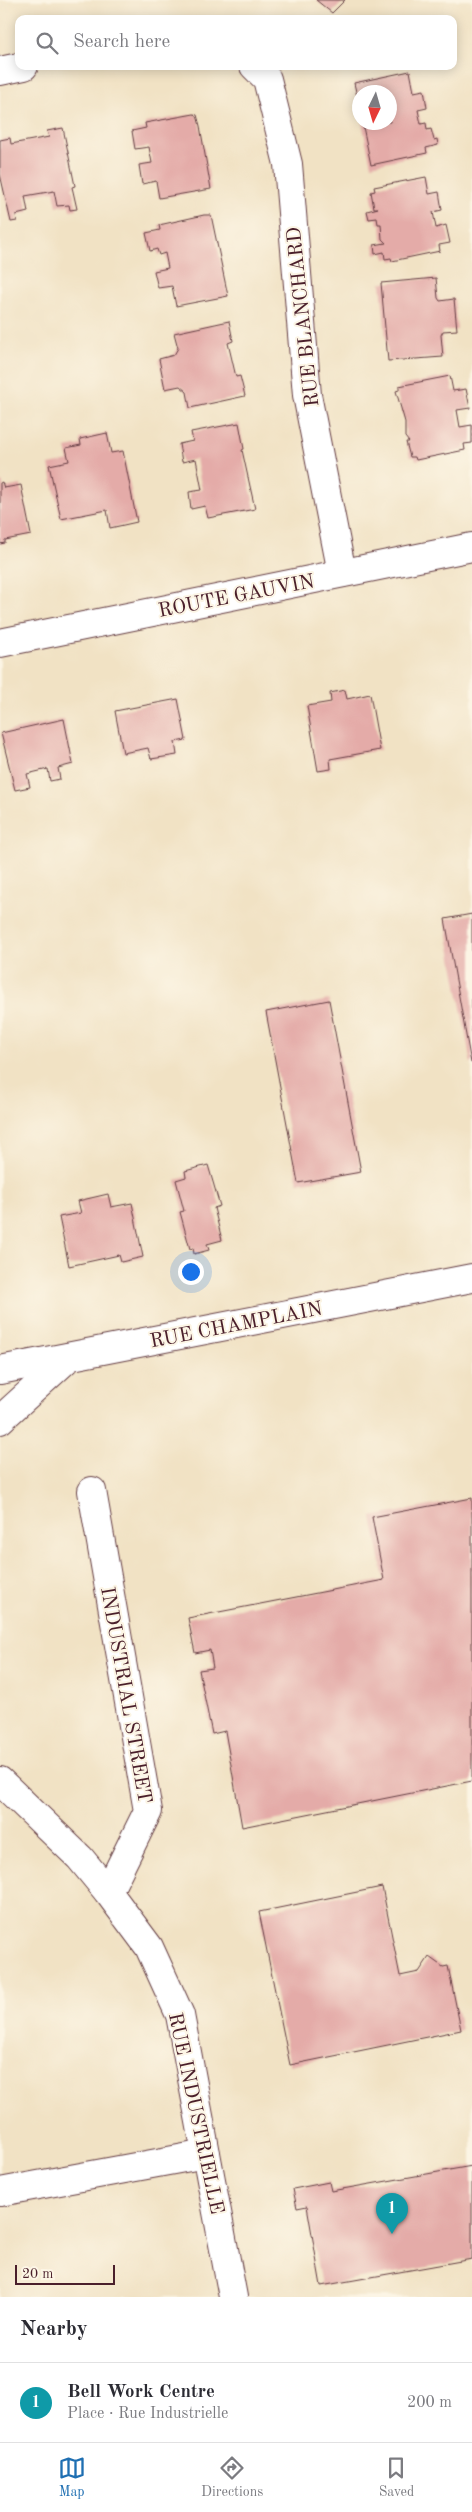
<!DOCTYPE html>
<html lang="en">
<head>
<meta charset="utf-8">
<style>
	body { margin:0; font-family:"Old Standard TT",serif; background:#f2f2f3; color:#2b2b33 }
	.compass { position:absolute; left:352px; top:85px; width:45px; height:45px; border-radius:50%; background:#fff; box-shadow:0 2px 12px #0003; rotate:185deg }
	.scale { position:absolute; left:15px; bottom:12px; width:100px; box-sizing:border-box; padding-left:5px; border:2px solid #4a1f2b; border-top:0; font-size:14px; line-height:18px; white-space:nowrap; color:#4a1f2b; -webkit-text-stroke:4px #fcf5e5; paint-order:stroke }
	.you { position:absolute; left:190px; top:1271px; width:18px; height:18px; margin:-12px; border:4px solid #fff; border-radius:50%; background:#1a73e8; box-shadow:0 0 0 8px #1a73e833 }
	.badge { display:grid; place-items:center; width:32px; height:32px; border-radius:50%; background:#1f6fb2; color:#fff; font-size:16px; font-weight:700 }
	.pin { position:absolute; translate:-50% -41px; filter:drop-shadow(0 1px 2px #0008) }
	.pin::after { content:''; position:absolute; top:26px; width:18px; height:15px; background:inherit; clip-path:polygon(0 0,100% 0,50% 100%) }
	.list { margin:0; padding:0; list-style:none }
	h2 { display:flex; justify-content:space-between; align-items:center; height:65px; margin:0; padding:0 20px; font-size:21px }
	h2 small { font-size:16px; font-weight:400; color:#7c7c81 }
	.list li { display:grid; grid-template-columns:32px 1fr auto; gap:15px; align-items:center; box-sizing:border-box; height:80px; padding:0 20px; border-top:1px solid #e1e1e2 }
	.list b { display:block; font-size:19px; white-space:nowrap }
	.list p { margin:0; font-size:16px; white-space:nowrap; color:#7c7c81 }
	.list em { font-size:16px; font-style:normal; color:#7c7c81 }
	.icon { flex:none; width:28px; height:28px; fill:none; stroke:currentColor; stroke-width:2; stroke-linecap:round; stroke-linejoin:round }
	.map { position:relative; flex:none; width:472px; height:2297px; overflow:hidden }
	.search { position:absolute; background:#fff; box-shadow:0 2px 12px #0003; left:15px; right:15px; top:15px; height:55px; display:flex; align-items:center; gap:12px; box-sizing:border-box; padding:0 18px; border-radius:10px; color:#7c7c81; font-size:19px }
	.sheet { height:145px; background:#fff }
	nav { display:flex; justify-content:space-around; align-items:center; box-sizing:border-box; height:70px; border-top:1px solid #e1e1e2; background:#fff; font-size:14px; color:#7c7c81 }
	nav a { display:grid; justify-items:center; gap:2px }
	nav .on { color:#1f6fb2 }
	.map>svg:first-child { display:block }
</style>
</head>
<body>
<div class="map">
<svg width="472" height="2297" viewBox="0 0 472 2297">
	<rect width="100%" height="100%" fill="#fcf5e5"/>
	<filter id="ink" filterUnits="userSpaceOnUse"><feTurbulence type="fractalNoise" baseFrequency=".02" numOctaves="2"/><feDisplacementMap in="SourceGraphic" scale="10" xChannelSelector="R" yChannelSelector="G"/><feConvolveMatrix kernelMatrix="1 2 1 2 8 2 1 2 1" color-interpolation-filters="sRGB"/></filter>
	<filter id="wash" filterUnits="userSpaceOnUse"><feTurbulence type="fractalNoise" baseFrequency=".0096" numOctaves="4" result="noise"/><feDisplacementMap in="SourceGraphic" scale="20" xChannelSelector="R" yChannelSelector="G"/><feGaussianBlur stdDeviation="1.12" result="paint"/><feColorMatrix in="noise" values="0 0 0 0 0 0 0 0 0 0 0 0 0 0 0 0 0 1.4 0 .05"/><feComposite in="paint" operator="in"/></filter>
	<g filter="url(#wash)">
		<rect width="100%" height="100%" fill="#f1e2c4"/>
		<g id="blocks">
			<!-- building -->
			<g fill="#e4aba8">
				<polygon points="316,0 345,0 332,13"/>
				<polygon points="410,71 414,92 424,90 427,108 418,110 421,124 426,123 427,130 431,129 434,140 437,139 438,145 426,148 427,153 371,165 362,122 390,122 390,92 360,92 359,105 354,83"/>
				<polygon points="194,114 197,115 200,126 211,189 159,198 156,181 142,184 139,165 152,163 149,147 135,149 132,131 146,128 145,123"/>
				<polygon points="63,128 75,186 72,187 77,209 70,210 69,205 57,206 54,191 25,196 28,212 16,215 17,221 11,222 0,174 0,140 10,138 11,144 49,137 47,131"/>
				<polygon points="426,177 429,194 439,192 442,210 433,212 436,228 446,225 450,243 439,245 440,251 392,261 391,258 385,259 384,252 375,254 374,245 386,243 382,239 381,224 378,224 377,218 369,219 367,211 378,208 374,208 371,192 375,191 374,187"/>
				<polygon points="204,215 211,215 228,296 176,306 172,286 158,288 154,271 168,268 165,253 159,255 157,249 150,251 146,233 160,230 159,225"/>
				<polygon points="436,278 438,298 440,301 454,299 457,330 443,331 441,335 443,357 388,361 381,283"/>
				<polygon points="229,321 233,341 228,343 236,377 240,376 245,396 190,408 187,392 180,386 165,389 159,359 174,355 178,348 174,333"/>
				<polygon points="450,376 453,391 466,389 470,408 457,410 460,427 472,425 472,443 464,444 465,450 416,460 415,457 410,457 406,442 409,442 405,437 405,422 396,391 399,390 399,386"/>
				<polygon points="239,423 244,449 242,450 255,509 208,518 205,506 191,509 189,492 202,490 196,459 182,462 179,444 193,441 191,432"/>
				<polygon points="107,433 111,453 123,451 137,522 110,528 107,510 61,519 49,465 69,461 66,448 81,445 80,439"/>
				<polygon points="2,482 4,488 21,485 31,535 5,540 5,543 0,544 0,483"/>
				<polygon points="345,690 347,699 370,694 380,750 330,759 331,769 318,771 307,706 331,702 330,693"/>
				<polygon points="178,699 186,740 175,742 177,755 151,759 148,748 123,753 115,711"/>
				<polygon points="64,719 73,764 58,768 60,779 50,781 48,769 27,774 30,787 15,790 1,733"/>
				<polygon points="472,914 472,1063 471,1063 445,919"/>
				<polygon points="329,1000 361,1172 298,1183 266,1012"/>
				<polygon points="208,1165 220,1206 214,1208 222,1240 207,1244 209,1250 194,1254 193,1248 190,1249 180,1212 184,1211 176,1180 186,1177 185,1171"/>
				<polygon points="108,1194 111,1207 132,1203 143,1257 121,1262 119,1255 69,1266 59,1217 81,1213 78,1201"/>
				<polygon points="472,1498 472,1781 242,1827 225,1731 212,1734 199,1670 213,1668 210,1650 195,1653 188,1618 384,1580 372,1517"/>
				<polygon points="382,1887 400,1976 419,1972 429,1957 443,1967 448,1966 461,2030 290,2065 259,1912"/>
				<polygon points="472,2166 472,2259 321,2286 307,2206 297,2208 293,2189 329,2182 331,2191"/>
			</g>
		</g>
	</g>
	<g filter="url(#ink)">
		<use href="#blocks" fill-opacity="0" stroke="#633c42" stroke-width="1"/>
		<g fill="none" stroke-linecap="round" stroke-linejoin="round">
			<!-- minor casing -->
			<g stroke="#633c42" stroke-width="30">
				<g id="minor">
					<polyline points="254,66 267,79 288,164 307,395 342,573"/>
					<polyline points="0,71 24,66"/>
					<polyline points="0,643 472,547"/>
					<polyline points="92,1491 148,1811 108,1892"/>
					<polyline points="0,2192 206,2154"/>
				</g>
			</g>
			<!-- major casing -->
			<g stroke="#633c42" stroke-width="30">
				<g id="major">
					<polyline points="0,1370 472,1278"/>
					<polyline points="0,1420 69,1357"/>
					<polyline points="0,1781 80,1858 108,1892 149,1947 180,2015 233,2297"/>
				</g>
			</g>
			<!-- minor -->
			<use href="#minor" stroke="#fff" stroke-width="28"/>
			<!-- major -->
			<use href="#major" stroke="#fff" stroke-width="28"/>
		</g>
	</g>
	<g text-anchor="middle" stroke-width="4" stroke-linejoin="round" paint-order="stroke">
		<!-- street labels -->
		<g font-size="20" fill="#4a1f2b" stroke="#fcf5e5">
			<text transform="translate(302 317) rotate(-96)" y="7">RUE BLANCHARD</text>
			<text transform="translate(236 595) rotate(-11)" y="7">ROUTE GAUVIN</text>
			<text transform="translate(236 1324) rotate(-11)" y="7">RUE CHAMPLAIN</text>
			<text transform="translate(127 1695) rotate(80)" y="7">INDUSTRIAL STREET</text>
			<text transform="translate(197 2113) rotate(78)" y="7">RUE INDUSTRIELLE</text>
		</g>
	</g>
</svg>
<svg class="compass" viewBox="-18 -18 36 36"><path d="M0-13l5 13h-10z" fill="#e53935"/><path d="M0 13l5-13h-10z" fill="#7c7c81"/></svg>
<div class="scale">20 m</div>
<div class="you"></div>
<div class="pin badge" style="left:392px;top:2234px;background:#0f9aa8">1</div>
<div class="search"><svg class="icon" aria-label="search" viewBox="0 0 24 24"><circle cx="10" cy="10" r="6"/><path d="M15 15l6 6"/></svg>Search here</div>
</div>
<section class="sheet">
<h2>Nearby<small></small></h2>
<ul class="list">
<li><span class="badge" style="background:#0f9aa8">1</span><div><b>Bell Work Centre</b><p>Place · Rue Industrielle</p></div><em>200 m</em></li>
</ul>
</section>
<nav>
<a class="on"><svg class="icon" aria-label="map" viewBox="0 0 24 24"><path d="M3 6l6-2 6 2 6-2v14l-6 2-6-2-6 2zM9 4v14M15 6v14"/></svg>Map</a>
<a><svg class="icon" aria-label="directions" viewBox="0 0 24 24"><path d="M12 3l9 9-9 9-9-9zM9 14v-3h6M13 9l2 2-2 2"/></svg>Directions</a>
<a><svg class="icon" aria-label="saved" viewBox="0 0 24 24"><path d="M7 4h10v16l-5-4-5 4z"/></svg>Saved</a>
</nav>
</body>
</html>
